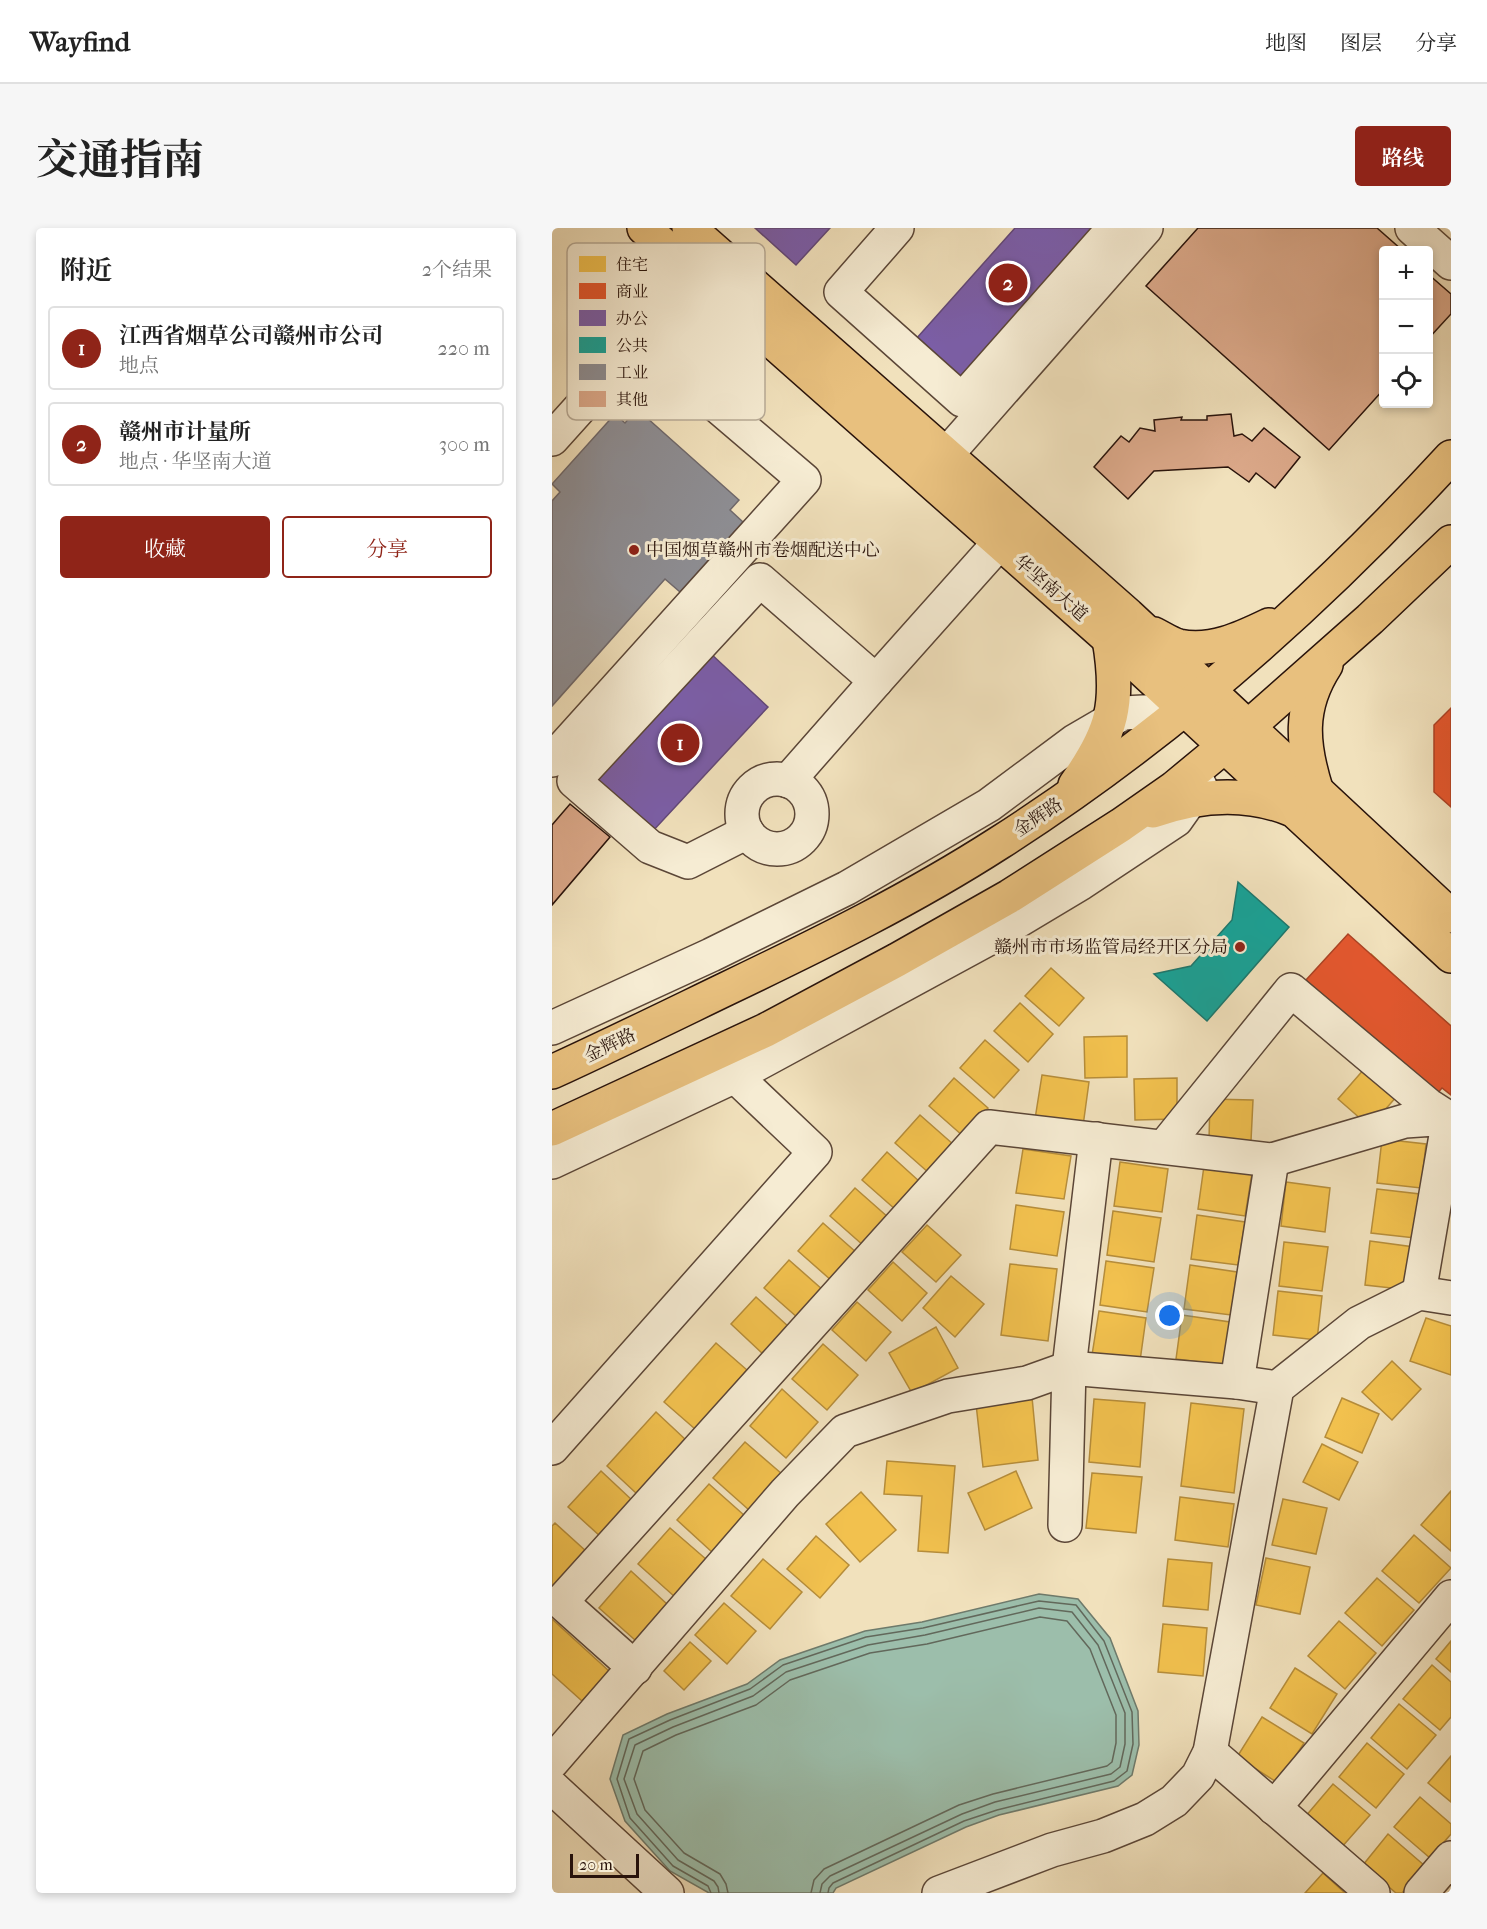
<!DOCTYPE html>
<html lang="zh">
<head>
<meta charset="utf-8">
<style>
	body { margin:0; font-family:"IM FELL French Canon","Noto Serif SC",serif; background:#f6f6f6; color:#222 }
	.controls { position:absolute; right:18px; top:18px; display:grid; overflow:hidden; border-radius:6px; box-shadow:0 3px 9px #0003 }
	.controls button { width:54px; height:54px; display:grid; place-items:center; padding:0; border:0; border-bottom:2px solid #e0e0e0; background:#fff; color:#222; font:30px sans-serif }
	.scale { position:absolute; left:18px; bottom:15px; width:69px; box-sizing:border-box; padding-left:6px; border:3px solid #29130b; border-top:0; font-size:16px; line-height:21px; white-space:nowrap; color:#29130b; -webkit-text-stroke:4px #f6ecd3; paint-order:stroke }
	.you { position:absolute; left:618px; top:1088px; width:21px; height:21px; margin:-15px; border:4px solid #fff; border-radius:50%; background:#1a73e8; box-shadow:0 0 0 9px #1a73e833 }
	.badge { display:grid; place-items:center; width:39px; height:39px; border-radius:50%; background:#8f2418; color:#fff; font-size:20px; font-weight:700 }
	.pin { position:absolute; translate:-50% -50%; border:3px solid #fff; box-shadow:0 2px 6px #0006 }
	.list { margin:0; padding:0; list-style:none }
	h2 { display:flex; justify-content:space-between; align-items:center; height:78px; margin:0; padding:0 24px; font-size:26px }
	h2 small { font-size:20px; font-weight:400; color:#767676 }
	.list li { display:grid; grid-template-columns:39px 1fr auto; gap:18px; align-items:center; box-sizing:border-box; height:84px; margin:0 12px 12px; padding:0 12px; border:2px solid #e0e0e0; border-radius:6px }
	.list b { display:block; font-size:22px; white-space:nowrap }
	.list p { margin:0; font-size:20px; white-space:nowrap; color:#767676 }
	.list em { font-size:20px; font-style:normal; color:#767676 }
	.actions { display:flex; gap:12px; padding:18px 24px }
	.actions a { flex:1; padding:14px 0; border:2px solid #8f2418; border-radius:6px; text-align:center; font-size:21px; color:#8f2418 }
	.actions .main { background:#8f2418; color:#fff }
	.icon { flex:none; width:33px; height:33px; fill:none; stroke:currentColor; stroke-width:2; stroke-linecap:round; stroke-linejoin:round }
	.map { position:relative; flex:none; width:899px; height:1665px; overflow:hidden; border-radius:6px }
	header { display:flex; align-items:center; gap:36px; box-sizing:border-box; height:84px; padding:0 30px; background:#fff; border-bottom:2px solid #e0e0e0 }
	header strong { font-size:28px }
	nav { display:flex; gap:33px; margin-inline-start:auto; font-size:21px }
	.intro { display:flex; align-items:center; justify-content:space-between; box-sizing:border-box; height:144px; padding:0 36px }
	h1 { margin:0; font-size:42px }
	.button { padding:15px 27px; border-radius:6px; background:#8f2418; color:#fff; font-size:21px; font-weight:700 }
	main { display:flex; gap:36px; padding:0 36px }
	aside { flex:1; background:#fff; border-radius:6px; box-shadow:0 3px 9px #0003 }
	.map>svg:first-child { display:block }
</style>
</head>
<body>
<header>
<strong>Wayfind</strong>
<nav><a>地图</a><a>图层</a><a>分享</a></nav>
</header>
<div class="intro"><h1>交通指南</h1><a class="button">路线</a></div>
<main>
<aside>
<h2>附近<small>2个结果</small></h2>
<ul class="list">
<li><span class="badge">1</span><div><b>江西省烟草公司赣州市公司</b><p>地点</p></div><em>220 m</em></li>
<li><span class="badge">2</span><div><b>赣州市计量所</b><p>地点 · 华坚南大道</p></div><em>300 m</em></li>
</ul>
<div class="actions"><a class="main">收藏</a><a>分享</a></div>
</aside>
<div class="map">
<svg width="899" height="1665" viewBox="0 0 899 1665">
	<rect width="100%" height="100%" fill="#f1e1bc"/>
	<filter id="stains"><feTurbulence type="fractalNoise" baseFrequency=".00333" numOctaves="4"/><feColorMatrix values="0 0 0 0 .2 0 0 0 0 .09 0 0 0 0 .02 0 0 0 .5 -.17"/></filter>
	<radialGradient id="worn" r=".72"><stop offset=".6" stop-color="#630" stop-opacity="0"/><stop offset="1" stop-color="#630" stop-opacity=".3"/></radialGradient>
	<!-- water -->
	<polygon fill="#9cbeab" stroke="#6e7a6b" stroke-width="1.5" points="487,1366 526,1371 558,1410 586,1483 587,1517 580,1547 566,1558 447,1587 414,1599 284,1660 281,1665 157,1665 118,1643 73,1593 58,1551 71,1507 115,1486 195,1456 228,1432 313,1403 370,1394"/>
	<!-- homes -->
	<g fill="#f2c14e" stroke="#b68d3a" stroke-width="1.5">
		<polygon points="819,726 856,760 813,806 777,773"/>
		<polygon points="499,740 532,770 507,798 473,768"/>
		<polygon points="468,775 501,806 476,834 442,803"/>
		<polygon points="886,787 899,798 899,845 880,866 844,833"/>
		<polygon points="575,808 575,849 533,850 532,809"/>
		<polygon points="433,812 467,842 442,870 408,840"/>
		<polygon points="813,840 845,868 818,899 786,871"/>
		<polygon points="490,847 537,854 531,898 483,891"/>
		<polygon points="402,850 436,880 411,908 377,878"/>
		<polygon points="625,850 625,891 583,892 582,851"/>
		<polygon points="658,871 701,872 699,913 657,912"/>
		<polygon points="368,887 402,917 377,945 343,915"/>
		<polygon points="830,911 874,916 869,960 825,955"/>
		<polygon points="471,921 519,928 512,971 464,965"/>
		<polygon points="335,924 368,954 344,982 310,952"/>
		<polygon points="568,934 616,941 610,984 562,978"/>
		<polygon points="652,938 700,945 693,988 646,981"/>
		<polygon points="734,954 778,960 773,1004 729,998"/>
		<polygon points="303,960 337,990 312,1018 278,988"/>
		<polygon points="825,961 868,966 863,1010 819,1005"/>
		<polygon points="464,977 512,984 505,1028 458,1021"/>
		<polygon points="561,983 609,990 602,1034 555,1027"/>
		<polygon points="645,987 693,994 686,1037 639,1031"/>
		<polygon points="271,995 305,1025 280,1053 246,1023"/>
		<polygon points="375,997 409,1027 384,1054 350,1024"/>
		<polygon points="818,1013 862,1019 857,1062 813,1057"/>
		<polygon points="732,1014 776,1019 770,1063 727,1058"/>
		<polygon points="237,1032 271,1062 246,1090 212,1060"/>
		<polygon points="554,1033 602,1040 595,1084 548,1077"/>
		<polygon points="341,1034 375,1065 350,1093 316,1062"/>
		<polygon points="458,1036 505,1041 496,1113 449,1107"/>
		<polygon points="638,1037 685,1044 679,1087 632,1081"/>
		<polygon points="399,1048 432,1076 403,1109 371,1080"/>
		<polygon points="726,1063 770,1068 765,1112 721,1107"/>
		<polygon points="204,1069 237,1099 212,1127 179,1096"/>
		<polygon points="305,1074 339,1104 314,1133 280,1102"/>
		<polygon points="547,1083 594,1090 588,1133 540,1127"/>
		<polygon points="630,1087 678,1094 671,1137 624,1131"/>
		<polygon points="874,1090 899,1098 899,1147 858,1133"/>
		<polygon points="384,1099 406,1140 360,1165 337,1125"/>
		<polygon points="164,1115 195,1142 143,1201 112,1174"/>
		<polygon points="271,1116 306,1147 275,1182 240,1151"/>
		<polygon points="840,1133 869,1161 840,1192 810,1164"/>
		<polygon points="230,1161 266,1194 234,1230 198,1198"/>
		<polygon points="480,1169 486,1232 431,1239 424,1176"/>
		<polygon points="790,1170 827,1186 810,1225 773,1209"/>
		<polygon points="542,1171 593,1175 588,1239 537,1234"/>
		<polygon points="639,1175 692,1181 682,1265 629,1258"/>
		<polygon points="104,1184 134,1212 85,1266 55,1238"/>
		<polygon points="193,1214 230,1246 197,1282 161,1250"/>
		<polygon points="770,1216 806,1234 787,1272 751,1254"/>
		<polygon points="335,1233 403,1238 396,1325 366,1323 370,1268 332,1266"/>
		<polygon points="49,1243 81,1273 49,1309 16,1279"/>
		<polygon points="464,1243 480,1280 433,1302 416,1265"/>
		<polygon points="540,1245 590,1249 584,1305 534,1300"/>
		<polygon points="157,1256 193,1288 161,1325 125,1292"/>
		<polygon points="899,1263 899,1323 869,1297"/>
		<polygon points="309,1264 344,1302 308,1334 274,1296"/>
		<polygon points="628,1269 682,1276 676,1319 623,1312"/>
		<polygon points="731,1271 775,1280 764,1326 720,1317"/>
		<polygon points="3,1295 35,1324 2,1360 0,1358 0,1298"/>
		<polygon points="118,1300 155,1332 123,1369 86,1336"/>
		<polygon points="862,1307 899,1340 867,1375 830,1343"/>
		<polygon points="264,1308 297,1337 268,1370 235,1341"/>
		<polygon points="714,1330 758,1339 748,1386 704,1377"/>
		<polygon points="211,1331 250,1364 218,1401 179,1368"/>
		<polygon points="616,1331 660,1335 656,1382 611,1378"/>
		<polygon points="79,1343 115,1376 83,1412 47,1380"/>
		<polygon points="825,1350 862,1382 830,1418 793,1385"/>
		<polygon points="172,1375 204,1403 175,1436 143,1407"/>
		<polygon points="0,1391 57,1443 30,1473 0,1446"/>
		<polygon points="787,1393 824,1425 793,1461 756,1428"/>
		<polygon points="611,1396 655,1400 651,1448 606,1444"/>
		<polygon points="899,1413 899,1444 884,1431"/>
		<polygon points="138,1414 159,1433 132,1462 112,1443"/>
		<polygon points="880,1437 899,1454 899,1489 888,1502 851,1471"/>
		<polygon points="743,1440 785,1466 760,1506 718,1480"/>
		<polygon points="847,1476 884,1507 855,1541 819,1510"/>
		<polygon points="710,1489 752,1515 726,1555 685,1529"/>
		<polygon points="815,1515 852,1546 824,1580 787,1549"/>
		<polygon points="899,1528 899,1574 876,1555"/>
		<polygon points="781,1556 818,1587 789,1620 753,1589"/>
		<polygon points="868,1569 899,1596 899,1606 878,1630 842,1599"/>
		<polygon points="836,1606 873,1638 850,1665 844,1665 811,1637"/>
		<polygon points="771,1645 793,1665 753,1665"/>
	</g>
	<!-- shops -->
	<g fill="#e4572e" stroke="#ac4324" stroke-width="1.5">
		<polygon points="899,480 899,579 882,564 882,497"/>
		<polygon points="796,706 899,798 899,867 890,860 883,868 754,752"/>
	</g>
	<!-- offices -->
	<g fill="#7b5ea7" stroke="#624878" stroke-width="1.5">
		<polygon points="203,0 278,0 244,37"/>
		<polygon points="463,0 548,0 410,153 364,111"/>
		<polygon points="157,424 216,479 99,605 40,551"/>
	</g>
	<!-- public -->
	<polygon fill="#17a398" stroke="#1c786e" stroke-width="1.5" points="686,654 737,699 655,793 602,746 639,738 680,692"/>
	<!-- industry -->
	<polygon fill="#8d8d92" stroke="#6f686a" stroke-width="1.5" points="85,181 187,272 178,282 191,294 128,364 113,351 0,478 0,273 8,264 0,256 63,186 73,195"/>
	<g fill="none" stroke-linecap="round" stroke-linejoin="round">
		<!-- shore -->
		<g stroke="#62685b" stroke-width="1.5">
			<polyline points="159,1665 156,1658 121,1638 78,1590 65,1551 77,1511 118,1492 198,1461 231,1437 314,1409 371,1400 487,1373 524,1377 552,1413 580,1484 581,1516 575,1543 562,1553 445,1582 412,1593 281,1655 277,1660 276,1665"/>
			<polyline points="167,1665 166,1659 162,1653 126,1632 85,1586 72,1551 83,1517 121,1499 201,1468 234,1444 316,1417 373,1407 487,1380 520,1384 546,1417 573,1485 573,1516 568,1539 559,1546 443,1574 410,1586 278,1648 270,1656 268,1665"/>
			<polyline points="176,1665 174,1656 168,1646 132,1625 93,1582 82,1551 91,1523 124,1507 204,1477 238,1452 318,1425 375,1416 488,1389 515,1393 538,1421 564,1487 564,1515 560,1534 555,1538 441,1566 407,1577 272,1641 262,1652 259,1665"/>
		</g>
	</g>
	<!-- building -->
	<g fill="#dba889" stroke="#29130b" stroke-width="1.5">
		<polygon points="646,0 825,0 850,22 832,22 832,161 777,222 594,58"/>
		<polygon points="876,46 899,66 899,86 876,111"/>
		<polygon points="679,186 682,208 690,206 700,213 712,200 748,229 723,260 704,245 697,254 676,239 602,243 576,271 542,239 569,208 577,214 588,200 603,203 602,192 630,189 629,192 655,192 655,188"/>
		<polygon points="18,576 58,609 0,677 0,597"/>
	</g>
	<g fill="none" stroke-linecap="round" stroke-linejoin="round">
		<!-- minor casing -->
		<g stroke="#5b4637" stroke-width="36">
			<g id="minor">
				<polyline points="345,0 289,64 410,172 562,0"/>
				<polyline points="860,0 899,35"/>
				<polyline points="0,211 126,71 143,46"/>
				<polyline points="395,226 594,0"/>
				<polyline points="0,532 252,252 89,113"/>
				<circle cx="225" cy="586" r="35"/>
				<polyline points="236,553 324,453"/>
				<polyline points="195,604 136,634 98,619 22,553 208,352 324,453 448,314"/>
				<polyline points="0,800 159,727 295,660 437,577 523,513 571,485 633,482"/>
				<polyline points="612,919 739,762 876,877 899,892"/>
				<polyline points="0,934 183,848 434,712 529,655 624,592 648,558"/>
				<polyline points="685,1154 720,932"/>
				<polyline points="0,1220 263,924 183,848"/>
				<polyline points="513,1297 517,1140 544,911"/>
				<polyline points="83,1440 9,1374 437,899 720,932 853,893 897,890 867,1065"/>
				<polyline points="658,1524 821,1665"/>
				<polyline points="0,1534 233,1265 293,1203 396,1168 475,1155 517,1140 685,1154 725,1160"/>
				<polyline points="0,1559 115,1665"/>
				<polyline points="722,1580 899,1369"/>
				<polyline points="387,1665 500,1622 551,1608 593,1591 622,1573 646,1548 658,1524 725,1160 807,1095 867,1065 899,1070"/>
				<polyline points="869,1665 899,1630"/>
			</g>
		</g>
		<!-- major casing -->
		<g stroke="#29130b" stroke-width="36">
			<g id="major">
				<polyline points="92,0 557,411 899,728"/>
				<polyline points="137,0 576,387 899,688"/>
				<path d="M 602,406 C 610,410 619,416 627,418 C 659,425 690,410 717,397"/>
				<path d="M 523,557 C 561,504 568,475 557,411"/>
				<path d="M 765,564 C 750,517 746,480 774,437"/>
				<path d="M 601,583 C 646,567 693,563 738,581"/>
				<path d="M 0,844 C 59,817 116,789 174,761 C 268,716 360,671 447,615 C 616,507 764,376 899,229"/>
				<polyline points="0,901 214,802 345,732 458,668 569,597 622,560 697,498 818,391 899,314"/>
			</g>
		</g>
		<!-- minor -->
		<use href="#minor" stroke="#f6ecd3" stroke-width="33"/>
		<!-- major -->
		<use href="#major" stroke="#e8c07e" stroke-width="33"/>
	</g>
	<!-- markers -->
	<g fill="#8f2418" stroke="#f6ecd3" stroke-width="2">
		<circle cx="82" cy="322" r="6"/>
		<circle cx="688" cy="719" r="6"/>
	</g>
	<g text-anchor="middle" stroke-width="6" stroke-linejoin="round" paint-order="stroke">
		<!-- poi labels -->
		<g font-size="18" fill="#29130b" stroke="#f6ecd3" text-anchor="start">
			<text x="94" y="328">中国烟草赣州市卷烟配送中心</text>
			<text x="676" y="725" text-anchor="end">赣州市市场监管局经开区分局</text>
		</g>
		<!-- street labels -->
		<g font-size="18" fill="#29130b" stroke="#f6ecd3">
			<text transform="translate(499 360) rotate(41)" y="6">华坚南大道</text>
			<text transform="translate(486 589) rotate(-34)" y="6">金辉路</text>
			<text transform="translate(58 817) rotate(-26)" y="6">金辉路</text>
		</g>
	</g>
	<!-- legend -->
	<rect x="15" y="15" width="198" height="177" rx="9" fill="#f6ecd3" stroke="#b8ab97" stroke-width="1.5"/>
	<rect x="27" y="28" width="27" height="16" fill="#f2c14e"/>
	<rect x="27" y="55" width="27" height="16" fill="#e4572e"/>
	<rect x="27" y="82" width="27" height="16" fill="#7b5ea7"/>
	<rect x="27" y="109" width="27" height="16" fill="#17a398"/>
	<rect x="27" y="136" width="27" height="16" fill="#8d8d92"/>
	<rect x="27" y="163" width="27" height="16" fill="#dba889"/>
	<g font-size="16" fill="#29130b">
		<text x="64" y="42">住宅</text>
		<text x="64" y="69">商业</text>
		<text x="64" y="96">办公</text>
		<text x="64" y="123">公共</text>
		<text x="64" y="150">工业</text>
		<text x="64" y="177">其他</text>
	</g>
	<rect width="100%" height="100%" filter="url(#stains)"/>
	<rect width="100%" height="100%" fill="url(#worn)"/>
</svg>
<div class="controls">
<button>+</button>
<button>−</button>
<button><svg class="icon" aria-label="locate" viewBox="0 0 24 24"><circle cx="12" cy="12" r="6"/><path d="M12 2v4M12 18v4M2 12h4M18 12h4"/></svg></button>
</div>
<div class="scale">20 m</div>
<div class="you"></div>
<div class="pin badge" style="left:128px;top:515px">1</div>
<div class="pin badge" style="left:456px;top:55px">2</div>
</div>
</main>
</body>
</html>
